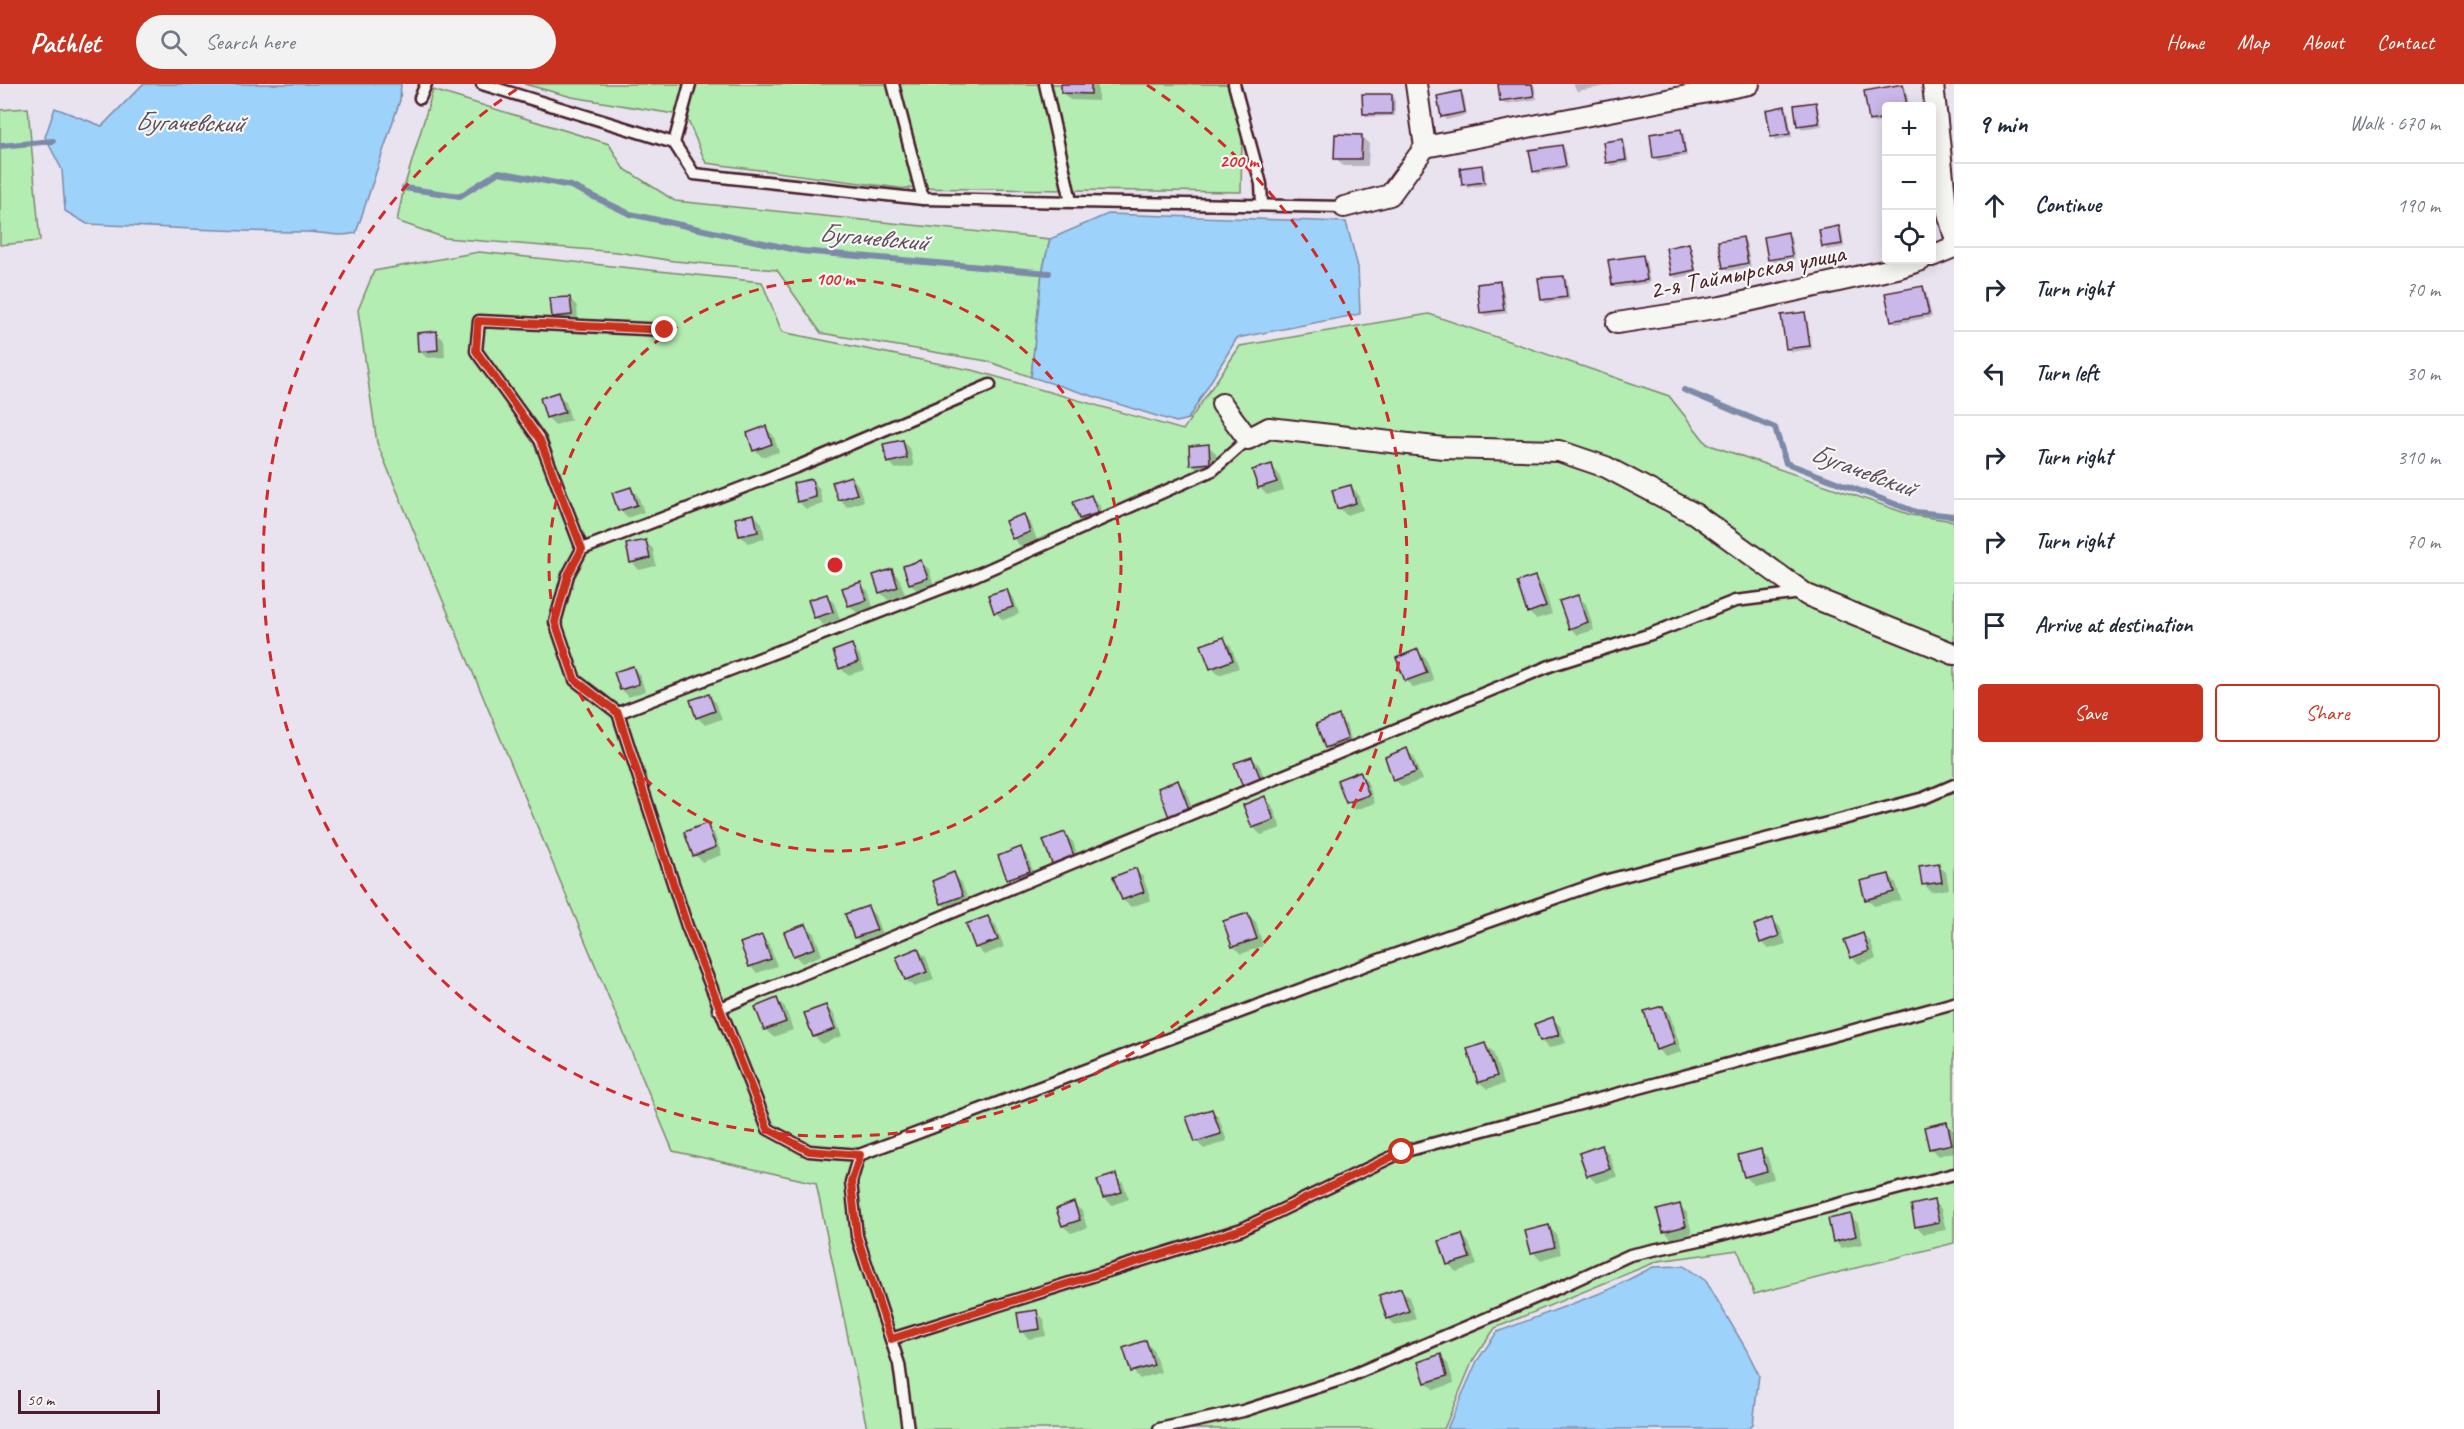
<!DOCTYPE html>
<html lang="en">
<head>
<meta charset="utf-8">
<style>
	body { margin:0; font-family:Caveat,sans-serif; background:#f2f2f3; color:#1f2937 }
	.controls { position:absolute; right:18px; top:18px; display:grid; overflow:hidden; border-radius:6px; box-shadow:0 3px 15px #0003 }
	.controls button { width:54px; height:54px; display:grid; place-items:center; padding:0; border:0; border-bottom:2px solid #e0e1e3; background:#fff; color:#1f2937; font:30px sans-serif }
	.scale { position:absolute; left:18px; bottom:15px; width:142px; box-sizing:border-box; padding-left:6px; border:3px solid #4a1f2b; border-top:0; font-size:16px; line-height:21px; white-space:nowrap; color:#4a1f2b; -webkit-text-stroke:4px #f6f6f2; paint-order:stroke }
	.stop { position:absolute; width:18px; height:18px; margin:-14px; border:4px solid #c8321e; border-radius:50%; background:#fff }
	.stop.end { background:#c8321e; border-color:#fff; box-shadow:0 2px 6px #0008 }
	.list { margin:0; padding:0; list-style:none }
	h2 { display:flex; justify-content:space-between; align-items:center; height:78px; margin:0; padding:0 24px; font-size:26px }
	h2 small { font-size:20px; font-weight:400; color:#747a83 }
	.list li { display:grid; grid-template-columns:39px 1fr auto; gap:18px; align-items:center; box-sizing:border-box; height:84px; padding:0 24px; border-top:2px solid #e0e1e3 }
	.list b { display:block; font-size:22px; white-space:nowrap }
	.list em { font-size:20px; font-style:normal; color:#747a83 }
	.actions { display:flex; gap:12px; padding:18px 24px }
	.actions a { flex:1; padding:14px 0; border:2px solid #c8321e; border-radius:6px; text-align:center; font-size:21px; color:#c8321e }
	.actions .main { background:#c8321e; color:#fff }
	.icon { flex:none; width:33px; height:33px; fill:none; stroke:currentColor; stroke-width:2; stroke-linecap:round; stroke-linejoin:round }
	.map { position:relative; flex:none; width:1954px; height:1345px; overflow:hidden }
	header { display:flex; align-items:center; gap:36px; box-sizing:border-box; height:84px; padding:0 30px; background:#c8321e; color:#fff }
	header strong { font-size:28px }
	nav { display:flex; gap:33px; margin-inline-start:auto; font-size:21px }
	.search { width:420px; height:54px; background:#f2f2f3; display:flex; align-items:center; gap:15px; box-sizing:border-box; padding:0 21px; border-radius:33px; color:#747a83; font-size:22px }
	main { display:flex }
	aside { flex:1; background:#fff }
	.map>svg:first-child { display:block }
</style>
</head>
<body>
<header>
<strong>Pathlet</strong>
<div class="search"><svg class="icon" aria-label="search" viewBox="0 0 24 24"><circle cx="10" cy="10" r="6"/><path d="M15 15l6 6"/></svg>Search here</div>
<nav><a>Home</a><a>Map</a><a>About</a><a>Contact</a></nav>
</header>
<main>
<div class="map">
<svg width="1954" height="1345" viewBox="0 0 1954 1345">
	<rect width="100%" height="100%" fill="#e8e3ef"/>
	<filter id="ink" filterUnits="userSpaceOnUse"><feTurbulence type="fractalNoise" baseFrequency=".0167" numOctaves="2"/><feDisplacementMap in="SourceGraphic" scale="12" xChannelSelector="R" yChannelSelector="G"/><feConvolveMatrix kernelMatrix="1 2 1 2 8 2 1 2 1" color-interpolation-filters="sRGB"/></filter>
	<g filter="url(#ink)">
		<!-- green -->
		<g fill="#b3edb1" stroke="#7e866e" stroke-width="1.5">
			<polygon points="524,0 1227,0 1242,52 1241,108 899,104 706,79 686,32 572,13"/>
			<polygon points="433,6 609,60 623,84 675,117 1050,155 1042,189 1031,293 987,277 821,249 777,186 674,177 617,168 445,154 397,137 404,104"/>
			<polygon points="28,24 40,157 0,161 0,26"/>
			<polygon points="479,168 762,198 782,248 976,287 1183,346 1240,262 1429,230 1669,312 1707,360 1911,431 1954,437 1954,1159 1754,1210 1738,1166 1658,1177 1495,1244 1473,1276 1444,1345 867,1345 816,1099 673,1067 377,359 358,226 374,187"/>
		</g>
		<!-- water -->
		<g fill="#9dd2fb" stroke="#7c8aa8" stroke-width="1.5">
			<path d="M 143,0 L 401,0 L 400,16 L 356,149 C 336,154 325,148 306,148 C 233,148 160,143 87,140 L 65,127 L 62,86 L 45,53 L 55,24 L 102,42 Z"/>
			<polygon points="1108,130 1346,138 1358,183 1360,230 1237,254 1188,335 1176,338 1031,293 1042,189 1050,155"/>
			<polygon points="1684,1182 1706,1197 1746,1265 1759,1291 1753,1340 1747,1345 1447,1345 1477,1277 1497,1248 1606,1207 1653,1183"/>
		</g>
		<!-- shadow -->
		<g fill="#0003">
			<polygon points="1063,0 1098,0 1098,17 1070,16 1063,9"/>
			<polygon points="1499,0 1534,0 1537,15 1505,20 1501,16"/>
			<polygon points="1573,0 1613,0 1613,1 1577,7"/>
			<polygon points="1903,2 1906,5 1909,22 1886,22 1886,37 1874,39 1871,36"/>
			<polygon points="1460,9 1464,12 1467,31 1446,36 1443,32"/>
			<polygon points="1391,11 1395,14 1395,32 1367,33 1364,30"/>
			<polygon points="1815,19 1818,23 1822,42 1802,45 1799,41"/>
			<polygon points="1785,24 1788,27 1792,53 1776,56 1773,53"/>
			<polygon points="1681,46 1684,50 1687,72 1658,77 1655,73"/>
			<polygon points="1361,52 1369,60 1368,82 1343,82 1336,74"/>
			<polygon points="1622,56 1625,60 1629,79 1611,82 1608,79"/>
			<polygon points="1562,62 1565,66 1568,85 1538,90 1534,87"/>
			<polygon points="1481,82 1485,86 1486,101 1467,104 1464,100"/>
			<polygon points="1838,144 1842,147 1844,163 1827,166 1824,163"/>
			<polygon points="1787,150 1791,153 1795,175 1773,178 1770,175"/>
			<polygon points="1743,154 1746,158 1751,183 1728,187 1725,183"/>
			<polygon points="1688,161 1692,164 1697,190 1676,194 1673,191"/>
			<polygon points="1643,172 1646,176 1650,199 1617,204 1613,201"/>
			<polygon points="1564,193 1567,197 1570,216 1546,219 1542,216"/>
			<polygon points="1500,199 1503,202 1507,229 1485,232 1482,228"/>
			<polygon points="1922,203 1926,207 1932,233 1896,240 1892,236"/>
			<polygon points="569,214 577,222 578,238 561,240 553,232"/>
			<polygon points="1804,229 1807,233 1812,265 1791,268 1788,265"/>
			<polygon points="436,249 444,256 445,273 427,274 420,267"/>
			<polygon points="558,310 566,318 571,336 555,341 547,333"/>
			<polygon points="766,344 773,351 779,368 762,373 755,366"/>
			<polygon points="902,357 910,365 914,382 896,385 889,378"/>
			<polygon points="1208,362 1216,369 1217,386 1199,388 1192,380"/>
			<polygon points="1271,382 1279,390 1284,406 1267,411 1259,403"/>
			<polygon points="851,393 858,401 864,417 847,423 840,415"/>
			<polygon points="812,396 819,404 823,420 806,425 798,417"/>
			<polygon points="1351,402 1358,410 1363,426 1346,431 1339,424"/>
			<polygon points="631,404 638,412 644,428 627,434 620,426"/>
			<polygon points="1091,413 1099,420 1104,437 1088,442 1080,435 1074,418"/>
			<polygon points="754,431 762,439 765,455 748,459 740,452"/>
			<polygon points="1024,432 1031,440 1037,456 1020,462 1013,454"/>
			<polygon points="645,457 653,465 656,482 639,486 632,478"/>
			<polygon points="921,478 929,485 934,502 918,507 910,500"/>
			<polygon points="891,487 899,494 905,510 888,516 880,508"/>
			<polygon points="1535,494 1543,501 1552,530 1536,535 1528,528"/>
			<polygon points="860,500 868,507 873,523 857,529 849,521"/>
			<polygon points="1006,506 1014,514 1019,530 1003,536 995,528"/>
			<polygon points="826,511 834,519 840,535 823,541 815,533"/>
			<polygon points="1578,512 1586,520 1594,546 1578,551 1570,544"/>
			<polygon points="1223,554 1231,562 1239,584 1219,591 1212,584"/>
			<polygon points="851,562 859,570 865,586 848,591 840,584"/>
			<polygon points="1418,567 1426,574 1434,597 1414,604 1406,596"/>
			<polygon points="632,583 640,591 645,607 629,613 621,605"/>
			<polygon points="708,611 716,619 722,635 705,641 697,633"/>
			<polygon points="1338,633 1346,641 1354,663 1334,671 1326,663"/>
			<polygon points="1406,666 1414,673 1422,696 1402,703 1395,696"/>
			<polygon points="1252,674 1260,682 1268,704 1252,709"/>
			<polygon points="1360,689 1367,697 1375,719 1355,726 1348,718 1339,697"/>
			<polygon points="1178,698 1185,705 1196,732 1178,739 1171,732"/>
			<polygon points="1265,714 1272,721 1281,744 1261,751 1253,743"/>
			<polygon points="706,741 714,749 722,771 702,778 695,771"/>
			<polygon points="1065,750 1073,758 1081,780 1061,787 1053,779"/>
			<polygon points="1020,765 1028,773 1036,795 1016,802 1008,795 1000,772"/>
			<polygon points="1938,781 1946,788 1949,805 1931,808 1924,800"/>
			<polygon points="1135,786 1143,793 1151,816 1131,823 1123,816 1115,793"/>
			<polygon points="954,790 961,798 970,820 950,827 942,820 934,797"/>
			<polygon points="1889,791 1896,799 1901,816 1874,822 1867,815"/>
			<polygon points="867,824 875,831 883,853 863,861 855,853"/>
			<polygon points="1248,831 1256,838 1263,862 1241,870 1233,862"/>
			<polygon points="988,833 996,841 1004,863 984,871 976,863"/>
			<polygon points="1773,836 1780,843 1786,860 1769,865 1761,858"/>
			<polygon points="806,841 814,849 822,871 802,879 794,871"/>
			<polygon points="1863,851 1871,858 1876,875 1859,880 1852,873"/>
			<polygon points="762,852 769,860 777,882 757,889 750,882"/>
			<polygon points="918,866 926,873 934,896 914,903 906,896"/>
			<polygon points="777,916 785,923 793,946 773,953 765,945"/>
			<polygon points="826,923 834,930 842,952 822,960 814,952"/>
			<polygon points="1663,923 1670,931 1682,968 1665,973 1657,965"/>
			<polygon points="1553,935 1560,942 1566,959 1549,964 1541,957 1536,940"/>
			<polygon points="1485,960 1493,968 1504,1000 1487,1005 1479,998"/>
			<polygon points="1212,1026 1219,1034 1227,1057 1204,1065 1196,1057"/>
			<polygon points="1946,1039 1954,1047 1954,1068 1938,1072 1930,1064"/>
			<polygon points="1602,1063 1609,1070 1617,1093 1596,1099 1589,1092 1581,1070"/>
			<polygon points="1761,1067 1768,1074 1774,1095 1753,1100 1745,1092"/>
			<polygon points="1116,1092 1123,1099 1129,1115 1112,1121 1104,1114"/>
			<polygon points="1933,1118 1941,1125 1946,1146 1924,1150 1917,1143 1912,1122"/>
			<polygon points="1074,1120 1082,1127 1087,1144 1071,1149 1063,1142"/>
			<polygon points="1679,1121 1687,1129 1692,1149 1672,1155 1664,1147"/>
			<polygon points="1850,1132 1858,1139 1863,1160 1842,1164 1834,1157"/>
			<polygon points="1548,1143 1556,1150 1561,1170 1540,1176 1533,1168"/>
			<polygon points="1462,1151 1469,1159 1477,1181 1456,1188 1449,1180"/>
			<polygon points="1401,1205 1409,1213 1416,1235 1395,1242 1388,1234"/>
			<polygon points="1036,1228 1044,1235 1046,1252 1029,1255 1021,1247"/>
			<polygon points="1146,1258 1153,1266 1161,1288 1140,1295 1133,1287"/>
			<polygon points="1440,1272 1448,1280 1454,1299 1434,1306 1426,1298"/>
		</g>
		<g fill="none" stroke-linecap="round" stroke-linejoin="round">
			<!-- stream -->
			<g stroke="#7c8aa8" stroke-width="6">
				<polyline points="0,62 53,57"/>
				<polyline points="404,104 460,112 499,88 571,102 630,130 801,167 1049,189"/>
				<polyline points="1684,306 1775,344 1786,379 1916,428 1954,432"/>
			</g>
		</g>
		<!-- building -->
		<g fill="#c9b8e9" stroke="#4a1f2b" stroke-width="1.5">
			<polygon points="1061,0 1091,0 1091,10 1061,9"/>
			<polygon points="1498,0 1532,0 1534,12 1500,17"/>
			<polygon points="1903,0 1907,22 1886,22 1886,34 1869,37 1864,7"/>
			<polygon points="1461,7 1465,28 1441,33 1437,12"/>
			<polygon points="1362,10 1392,10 1392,30 1363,30"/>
			<polygon points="1816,18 1819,39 1797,42 1794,21"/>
			<polygon points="1785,22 1790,50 1771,53 1766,26"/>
			<polygon points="1681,45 1685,69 1653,74 1650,50"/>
			<polygon points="1335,50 1362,51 1361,75 1334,75"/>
			<polygon points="1623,55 1626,76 1606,79 1603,58"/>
			<polygon points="1562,61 1566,82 1533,88 1529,66"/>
			<polygon points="1482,81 1484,98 1462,101 1460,84"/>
			<polygon points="1839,142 1842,160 1822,163 1819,146"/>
			<polygon points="1788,148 1792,172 1768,176 1764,153"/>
			<polygon points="1743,153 1748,179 1723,184 1718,157"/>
			<polygon points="1689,159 1695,186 1671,191 1666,164"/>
			<polygon points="1643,171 1647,196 1612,201 1608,176"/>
			<polygon points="1564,192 1567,213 1541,216 1538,194"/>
			<polygon points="1500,197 1504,226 1480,229 1477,200"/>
			<polygon points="1923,202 1929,230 1891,237 1885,209"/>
			<polygon points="570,213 572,231 552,233 550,214"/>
			<polygon points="1805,228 1810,262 1786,265 1781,231"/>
			<polygon points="437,247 438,266 418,268 417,249"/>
			<polygon points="558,308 565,328 546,334 540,314"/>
			<polygon points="766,342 772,360 753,367 747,349"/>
			<polygon points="903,356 907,374 887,379 883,360"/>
			<polygon points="1209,360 1210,379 1190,381 1189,362"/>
			<polygon points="1272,380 1277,398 1258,404 1252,386"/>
			<polygon points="851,392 857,410 838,416 832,398"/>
			<polygon points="812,395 816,413 797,418 793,399"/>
			<polygon points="1351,401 1356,419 1337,425 1332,406"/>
			<polygon points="631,403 637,421 618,427 612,409"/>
			<polygon points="1091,411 1098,429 1079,435 1073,418"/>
			<polygon points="754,430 758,448 739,452 735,434"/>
			<polygon points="1024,430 1030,448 1012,455 1005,437"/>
			<polygon points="646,456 650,474 630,479 626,460"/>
			<polygon points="921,476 928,494 909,500 903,482"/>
			<polygon points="892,485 898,503 879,509 873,491"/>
			<polygon points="1535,492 1546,522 1527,529 1517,498"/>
			<polygon points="861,498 867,516 848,522 842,504"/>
			<polygon points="1007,505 1013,523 994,529 988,511"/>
			<polygon points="827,510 833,528 814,534 808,516"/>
			<polygon points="1578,511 1588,538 1569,545 1559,517"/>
			<polygon points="1224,553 1233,576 1210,585 1201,561"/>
			<polygon points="852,560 858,578 839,585 833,567"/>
			<polygon points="1418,565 1427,589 1405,597 1396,574"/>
			<polygon points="633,582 639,600 620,606 614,588"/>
			<polygon points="709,610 715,627 696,634 690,616"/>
			<polygon points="1339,631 1348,655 1325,664 1316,640"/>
			<polygon points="1407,664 1416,688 1393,697 1385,673"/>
			<polygon points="1252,673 1261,696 1243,703 1234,679"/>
			<polygon points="1360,687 1369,711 1346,719 1337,696"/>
			<polygon points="1178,696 1189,725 1169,733 1158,704"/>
			<polygon points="1265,712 1274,736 1252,744 1243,721"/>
			<polygon points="707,739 716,763 693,772 684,748"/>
			<polygon points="1065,748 1074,772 1052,780 1043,756"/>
			<polygon points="1021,763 1030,787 1007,795 998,772"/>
			<polygon points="1939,779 1942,798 1922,801 1919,782"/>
			<polygon points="1136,784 1144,808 1122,816 1113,793"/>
			<polygon points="954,788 963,812 941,820 932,797"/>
			<polygon points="1889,790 1894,808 1865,816 1860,797"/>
			<polygon points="868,822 877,846 854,854 845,830"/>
			<polygon points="1248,829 1257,855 1232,863 1223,837"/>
			<polygon points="988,832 998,856 975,864 966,840"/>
			<polygon points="1773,834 1779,852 1760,859 1754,841"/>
			<polygon points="806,840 815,864 793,872 784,848"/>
			<polygon points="1863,849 1869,867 1851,874 1844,856"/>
			<polygon points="762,851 771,875 749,883 740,859"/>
			<polygon points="918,864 927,888 905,896 896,873"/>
			<polygon points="777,914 786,938 764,946 755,923"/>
			<polygon points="826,921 835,945 813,953 804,929"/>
			<polygon points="1663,922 1675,960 1656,966 1644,927"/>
			<polygon points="1553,933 1559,951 1540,957 1534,940"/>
			<polygon points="1485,959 1497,992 1478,999 1467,965"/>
			<polygon points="1212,1025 1221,1050 1195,1058 1186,1033"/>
			<polygon points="1947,1038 1952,1060 1929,1065 1924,1043"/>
			<polygon points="1602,1061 1610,1085 1587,1092 1579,1069"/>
			<polygon points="1761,1065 1767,1087 1744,1093 1738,1071"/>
			<polygon points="1116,1090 1122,1108 1103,1114 1097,1096"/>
			<polygon points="1934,1116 1939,1138 1915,1143 1911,1121"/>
			<polygon points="1074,1118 1080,1136 1062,1142 1056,1125"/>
			<polygon points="1680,1120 1686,1142 1663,1148 1657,1126"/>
			<polygon points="1851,1130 1856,1152 1833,1158 1828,1135"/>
			<polygon points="1549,1141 1555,1163 1531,1169 1525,1147"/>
			<polygon points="1462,1150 1470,1174 1447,1181 1439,1157"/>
			<polygon points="1401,1204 1409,1227 1387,1235 1379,1211"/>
			<polygon points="1037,1226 1040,1245 1020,1248 1017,1229"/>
			<polygon points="1146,1256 1154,1281 1131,1288 1123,1264"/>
			<polygon points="1441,1270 1447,1292 1425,1299 1418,1278"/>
		</g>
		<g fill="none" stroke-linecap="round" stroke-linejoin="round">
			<!-- lane casing -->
			<g stroke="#4a1f2b" stroke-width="15">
				<g id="lane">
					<polyline points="482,0 674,59 690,0"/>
					<polyline points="893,0 923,115"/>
					<polyline points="1045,0 1071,117"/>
					<polyline points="1234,0 1261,100 1262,120"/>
					<polyline points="420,14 426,0"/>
					<polyline points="674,59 694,90 923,115 1344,123"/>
					<polyline points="1248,355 1213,386 976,491 618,629 687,842 768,1045 809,1067 859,1071 1379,876 1604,797 1924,714 1954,701"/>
					<polyline points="582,465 799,382 990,301"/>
					<polyline points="618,629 575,596 555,538 568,491 582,465 540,356 476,267 479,237 665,246"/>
					<polyline points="718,925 1552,581 1651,550 1735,517 1802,509"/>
					<polyline points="859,1071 851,1098 857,1152 899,1280 908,1345"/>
					<polyline points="891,1255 1242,1145 1402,1068 1954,919"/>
					<polyline points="1159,1345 1243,1327 1343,1295 1558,1204 1630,1171 1704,1155 1954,1090"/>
				</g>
			</g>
			<!-- street casing -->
			<g stroke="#4a1f2b" stroke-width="24">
				<g id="street">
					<polyline points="1933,0 1946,122 1954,150"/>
					<polyline points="1425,63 1749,0"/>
					<polyline points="1344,123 1390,111 1425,63 1416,0"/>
					<polyline points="1932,172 1954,163"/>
					<polyline points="1617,239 1721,223 1897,184 1921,176"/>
					<polyline points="1222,320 1248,355 1269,344 1443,364 1559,367 1606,383 1695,430 1807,511 1954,570"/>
				</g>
			</g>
			<!-- lane -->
			<use href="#lane" stroke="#f6f6f2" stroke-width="10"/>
			<!-- street -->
			<use href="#street" stroke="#f6f6f2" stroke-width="20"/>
		</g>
	</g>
	<g fill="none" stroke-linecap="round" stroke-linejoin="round" filter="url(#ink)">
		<!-- route -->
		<polyline stroke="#c8321e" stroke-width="8" points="665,246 478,237 476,267 540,356 582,465 568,491 555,538 575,596 618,629 687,842 768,1045 809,1067 860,1071 851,1098 857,1152 891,1255 1242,1145 1402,1068"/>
	</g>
	<!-- distance rings -->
	<g fill="none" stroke="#d62828" stroke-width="3" stroke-dasharray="10 8">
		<circle cx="835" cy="481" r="286"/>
		<path d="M1147 1A572 572 0 1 1 523 1"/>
	</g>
	<g text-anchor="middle" stroke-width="4.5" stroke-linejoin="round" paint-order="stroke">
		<!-- street labels -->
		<g font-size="26" fill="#4a1f2b" stroke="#f6f6f2">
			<text transform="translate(1747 187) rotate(-11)" y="9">2-я Таймырская улица</text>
		</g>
		<!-- water labels -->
		<g font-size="27" font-style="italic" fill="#5f4c5f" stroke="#f6f6f2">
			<text transform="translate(189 38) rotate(1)" y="9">Бугачевский</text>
			<text transform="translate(873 153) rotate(5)" y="9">Бугачевский</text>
			<text transform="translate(1863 386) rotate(20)" y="9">Бугачевский</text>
		</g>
	</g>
	<circle cx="835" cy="481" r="9" fill="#d62828" stroke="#f6f6f2" stroke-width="3"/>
	<g font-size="18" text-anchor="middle" font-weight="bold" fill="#d62828" stroke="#f6f6f2" stroke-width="4.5" stroke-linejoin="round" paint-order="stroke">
		<text x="1239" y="83">200 m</text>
		<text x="835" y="201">100 m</text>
	</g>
</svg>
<div class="controls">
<button>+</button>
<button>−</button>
<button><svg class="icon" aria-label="locate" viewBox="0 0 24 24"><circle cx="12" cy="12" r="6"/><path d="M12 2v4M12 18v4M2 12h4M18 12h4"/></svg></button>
</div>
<div class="scale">50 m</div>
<div class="stop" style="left:1402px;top:1068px"></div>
<div class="stop end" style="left:665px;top:246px"></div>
</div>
<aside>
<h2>9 min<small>Walk · 670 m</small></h2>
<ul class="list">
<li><svg class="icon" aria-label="ahead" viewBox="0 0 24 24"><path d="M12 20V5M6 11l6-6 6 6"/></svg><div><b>Continue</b></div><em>190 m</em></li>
<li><svg class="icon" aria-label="right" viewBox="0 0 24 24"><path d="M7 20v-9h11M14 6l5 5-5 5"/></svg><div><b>Turn right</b></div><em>70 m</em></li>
<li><svg class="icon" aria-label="left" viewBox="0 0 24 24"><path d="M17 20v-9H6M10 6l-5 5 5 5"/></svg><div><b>Turn left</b></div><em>30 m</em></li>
<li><svg class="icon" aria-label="right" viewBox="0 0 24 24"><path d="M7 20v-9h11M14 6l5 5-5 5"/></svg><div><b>Turn right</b></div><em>310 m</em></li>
<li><svg class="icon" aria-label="right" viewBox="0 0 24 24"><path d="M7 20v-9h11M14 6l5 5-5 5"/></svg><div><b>Turn right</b></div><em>70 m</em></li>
<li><svg class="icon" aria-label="arrive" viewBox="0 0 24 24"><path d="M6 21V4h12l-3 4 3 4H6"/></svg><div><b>Arrive at destination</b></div></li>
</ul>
<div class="actions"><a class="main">Save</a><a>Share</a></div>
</aside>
</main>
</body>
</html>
